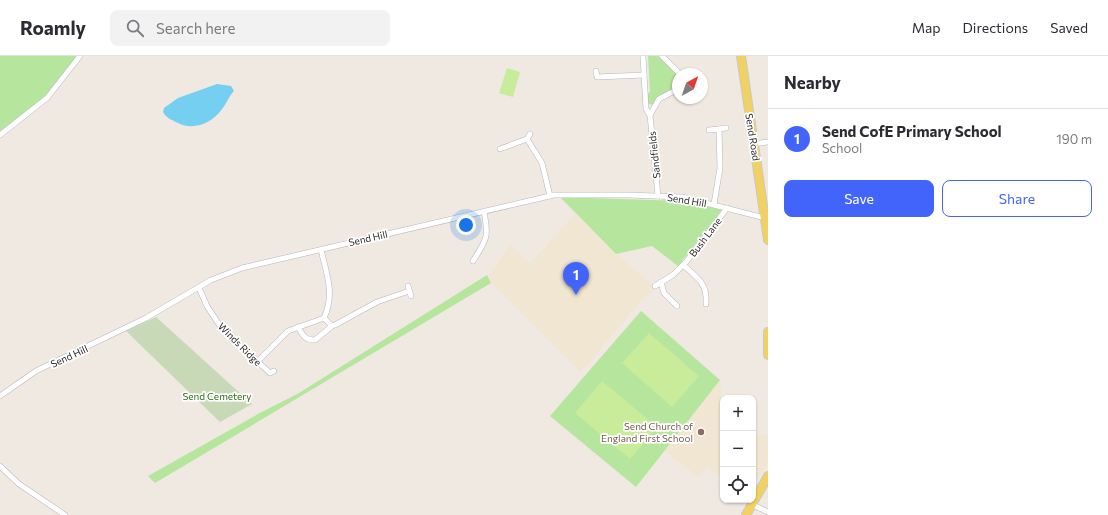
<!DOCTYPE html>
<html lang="en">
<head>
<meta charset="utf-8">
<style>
	body { margin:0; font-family:Commissioner,sans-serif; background:#f2f2f3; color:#2b2b33 }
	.controls { position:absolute; right:12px; bottom:12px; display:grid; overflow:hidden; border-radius:8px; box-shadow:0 1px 3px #0004 }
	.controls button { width:36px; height:36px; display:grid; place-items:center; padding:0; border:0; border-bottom:1px solid #e1e1e2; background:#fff; color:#2b2b33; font:20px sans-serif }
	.compass { position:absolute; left:672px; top:12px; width:36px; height:36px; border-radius:50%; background:#fff; box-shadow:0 1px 3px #0004; rotate:40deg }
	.you { position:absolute; left:466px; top:169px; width:14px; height:14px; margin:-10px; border:3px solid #fff; border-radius:50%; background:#1a73e8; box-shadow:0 0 0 6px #1a73e833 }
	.badge { display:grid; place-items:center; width:26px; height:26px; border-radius:50%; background:#4264fb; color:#fff; font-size:13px; font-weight:700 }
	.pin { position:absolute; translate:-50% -33px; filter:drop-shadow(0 1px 2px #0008) }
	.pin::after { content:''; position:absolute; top:21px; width:14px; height:12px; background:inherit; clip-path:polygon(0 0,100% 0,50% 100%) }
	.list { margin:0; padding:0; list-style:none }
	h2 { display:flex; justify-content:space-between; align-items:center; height:52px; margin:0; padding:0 16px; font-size:17px }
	h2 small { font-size:13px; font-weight:400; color:#7c7c81 }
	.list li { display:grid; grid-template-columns:26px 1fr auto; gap:12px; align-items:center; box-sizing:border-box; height:60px; padding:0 16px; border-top:1px solid #e1e1e2 }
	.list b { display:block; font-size:15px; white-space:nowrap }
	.list p { margin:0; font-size:13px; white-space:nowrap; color:#7c7c81 }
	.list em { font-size:13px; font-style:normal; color:#7c7c81 }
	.actions { display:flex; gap:8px; padding:12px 16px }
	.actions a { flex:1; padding:9px 0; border:1px solid #4264fb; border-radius:8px; text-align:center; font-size:14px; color:#4264fb }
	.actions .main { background:#4264fb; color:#fff }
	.icon { flex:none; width:22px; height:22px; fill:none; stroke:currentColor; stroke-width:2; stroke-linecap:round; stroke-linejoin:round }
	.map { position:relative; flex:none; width:768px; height:459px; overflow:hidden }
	header { display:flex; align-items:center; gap:24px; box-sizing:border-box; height:56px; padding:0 20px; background:#fff; border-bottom:1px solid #e1e1e2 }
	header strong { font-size:19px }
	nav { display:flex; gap:22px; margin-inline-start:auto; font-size:14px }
	.search { width:280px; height:36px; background:#f2f2f3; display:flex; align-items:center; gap:10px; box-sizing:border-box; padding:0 14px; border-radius:8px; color:#7c7c81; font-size:15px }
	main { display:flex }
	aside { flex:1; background:#fff }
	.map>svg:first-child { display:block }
</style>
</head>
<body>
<header>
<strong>Roamly</strong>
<div class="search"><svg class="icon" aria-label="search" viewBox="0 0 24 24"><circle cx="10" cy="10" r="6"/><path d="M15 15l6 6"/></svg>Search here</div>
<nav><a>Map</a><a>Directions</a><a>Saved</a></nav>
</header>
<main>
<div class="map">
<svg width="768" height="459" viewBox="0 0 768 459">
	<rect width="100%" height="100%" fill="#efe9e1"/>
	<!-- education -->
	<g fill="#f0e6d1">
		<polygon points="575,158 616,198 656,232 640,246 581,316 490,225 488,220 510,189 530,208"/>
		<polygon points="720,324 723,357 723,423 708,411 698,421 665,395"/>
		<polygon points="753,379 768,379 768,408 755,425 758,428 753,435"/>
	</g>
	<!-- green -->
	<g fill="#b6e59e">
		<polygon points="0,0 77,0 62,22 39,48 0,77"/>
		<polygon points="648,0 658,0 678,19 678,31 661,39 652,49 648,47 647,39 650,35"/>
		<polygon points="560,141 682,145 722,154 678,210 652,190 616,198"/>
		<polygon points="487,219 491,227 155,427 148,420 258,358 299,337"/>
		<polygon points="641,255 720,324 636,431 550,360"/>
	</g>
	<!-- cemetery -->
	<polygon fill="#c8d9b8" points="156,261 252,348 220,366 126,275"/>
	<!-- pitch -->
	<g fill="#c9ec9a">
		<polygon points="507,12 520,16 513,41 499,37"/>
		<polygon points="649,277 699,320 672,351 622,307"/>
		<polygon points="602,325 657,371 630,403 575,357"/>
	</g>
	<!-- water -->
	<path fill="#75cff0" d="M 217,28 L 231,30 L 234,35 C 229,40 227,47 222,53 C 212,67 194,75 178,67 C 172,64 166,62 163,56 L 164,52 L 178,42 Z"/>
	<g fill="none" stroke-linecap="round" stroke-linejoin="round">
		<!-- street casing -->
		<g stroke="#b4b7c1" stroke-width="6">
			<g id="street">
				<polyline points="643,0 646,53 650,59 658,140"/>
				<polyline points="662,0 680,18"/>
				<polyline points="596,15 597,21 644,19"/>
				<polyline points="650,59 659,43 678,33"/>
				<polyline points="709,74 719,73"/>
				<polyline points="530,78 527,83 542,107 550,140"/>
				<polyline points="0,79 47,42 80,0"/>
				<polyline points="753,88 768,86"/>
				<polyline points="500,93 527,83"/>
				<polyline points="714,148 720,112 719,73 726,72"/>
				<path d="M 321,194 C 327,219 335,238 324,262"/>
				<path d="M 473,205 C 487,183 489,181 484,156"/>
				<path d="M 683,209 C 697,221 708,228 706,248"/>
				<polyline points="661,226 664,237 677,250"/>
				<polyline points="408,230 411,240"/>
				<polyline points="655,230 673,219 686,206 727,152"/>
				<polyline points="199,232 207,250 222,273 270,317 274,315"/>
				<path d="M 298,271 C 303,280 305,284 315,284 L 332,270"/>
				<polyline points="257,306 288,275 324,262 332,270 335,269 377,246 409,235"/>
				<polyline points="0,340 36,315 146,262 211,224 242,212 554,139 628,139 682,141 765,162"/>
				<polyline points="0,410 19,428 65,459"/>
				<polyline points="751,448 768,456"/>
			</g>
		</g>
		<!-- primary casing -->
		<g stroke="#c9c9c9" stroke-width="10">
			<g id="primary">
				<polyline points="741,0 768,184"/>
				<polyline points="768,276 768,299"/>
				<polyline points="746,459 768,420"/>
			</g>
		</g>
		<!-- street -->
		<use href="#street" stroke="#fff" stroke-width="5"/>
		<!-- primary -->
		<use href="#primary" stroke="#f2d163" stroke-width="8"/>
	</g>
	<!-- markers -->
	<circle fill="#8d6e63" stroke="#fff" stroke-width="1.5" cx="701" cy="376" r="4"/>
	<g text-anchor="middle" stroke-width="3.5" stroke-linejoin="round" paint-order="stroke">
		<!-- street labels -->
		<g font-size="10" fill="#2e2e2e" stroke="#fff">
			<text transform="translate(753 81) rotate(81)" y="4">Send Road</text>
			<text transform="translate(654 99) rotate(-96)" y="4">Sandfields</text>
			<text transform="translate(687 144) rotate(9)" y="4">Send Hill</text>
			<text transform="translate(705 181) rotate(-53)" y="4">Bush Lane</text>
			<text transform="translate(368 182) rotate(-13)" y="4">Send Hill</text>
			<text transform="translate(240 288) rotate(45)" y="4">Winds Ridge</text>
			<text transform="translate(69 300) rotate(-25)" y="4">Send Hill</text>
		</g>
		<!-- park labels -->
		<g font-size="10" fill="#2c6e1b" stroke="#fff">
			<text x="217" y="344">Send Cemetery</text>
		</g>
		<!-- education labels -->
		<g font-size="10" fill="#785e54" stroke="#fff" text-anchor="end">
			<text x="693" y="374">Send Church of<tspan x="693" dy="12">England First School</tspan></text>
		</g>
	</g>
</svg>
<div class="controls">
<button>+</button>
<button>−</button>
<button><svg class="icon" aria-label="locate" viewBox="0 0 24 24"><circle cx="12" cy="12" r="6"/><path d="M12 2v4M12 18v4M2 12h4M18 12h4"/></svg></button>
</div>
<svg class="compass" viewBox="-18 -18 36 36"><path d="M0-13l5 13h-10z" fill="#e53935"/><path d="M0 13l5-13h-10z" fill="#7c7c81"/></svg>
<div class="you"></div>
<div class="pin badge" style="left:576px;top:239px">1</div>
</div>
<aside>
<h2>Nearby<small></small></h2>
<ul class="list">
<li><span class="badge">1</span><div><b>Send CofE Primary School</b><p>School</p></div><em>190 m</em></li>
</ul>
<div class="actions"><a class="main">Save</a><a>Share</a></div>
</aside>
</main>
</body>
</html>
